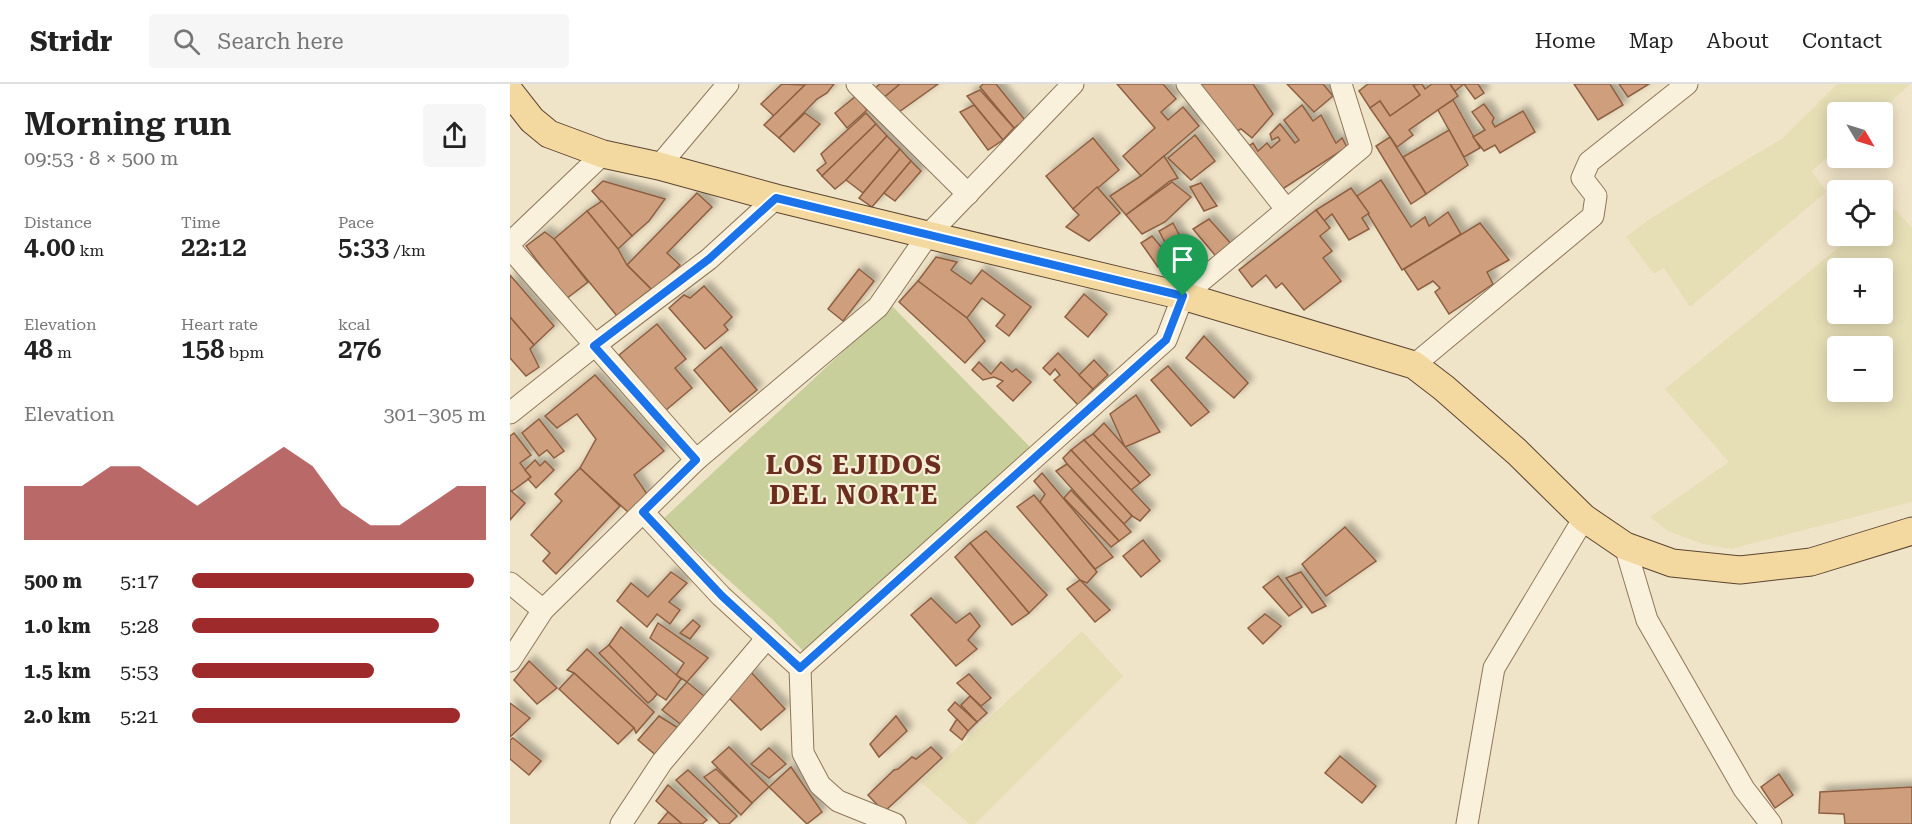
<!DOCTYPE html>
<meta charset="utf-8">
<style>
:root{--surface:#fff;--page:#f6f6f6;--text:#222;--muted:#767676;--line:#e0e0e0;--accent:#9e2a2b}
body{margin:0;font-family:"Roboto Serif",serif;background:var(--page);color:var(--text);height:100vh;display:flex;flex-direction:column;font-size:22px;white-space:nowrap}
*{box-sizing:border-box;margin:0}
p{font-size:20px;color:var(--muted)}
.icon{flex:none;width:33px;height:33px;fill:none;stroke:currentColor;stroke-width:2;stroke-linecap:round;stroke-linejoin:round}
.map{position:relative;flex:1;overflow:hidden}
.side{display:flex;flex-direction:column;background:var(--surface);width:510px}
.side>*{flex:none}
.needle{width:39px;rotate:128deg}
.fabs{position:absolute;left:1317px;top:18px;display:grid;gap:12px}
.fabs a{display:grid;place-items:center;width:66px;height:66px;border-radius:6px;background:var(--surface);box-shadow:0 3px 15px #0003;font-size:30px}
.pin{position:absolute;display:grid;place-items:center;width:51px;height:51px;color:#fff;margin:-62px -26px;border-radius:50% 50% 50% 0;rotate:-45deg;box-shadow:0 0 6px #0007}
.pin .icon{rotate:45deg}
.round{display:grid;place-items:center;flex:none;width:63px;height:63px;border-radius:6px;background:var(--page)}
.head{display:flex;align-items:center;justify-content:space-between;height:102px;padding:0 24px}
h1{font-size:33px;font-weight:600;line-height:45px}
.figures{display:grid;grid-template-columns:repeat(3,1fr);gap:9px;height:102px;padding:6px 24px}
.figures div{display:grid;align-content:center}
.figures b{font-size:26px;font-weight:600}
.figures small{font-size:16px;font-weight:400}
.figures p{font-size:16px}
.chart{height:168px;padding:12px 24px}
.chart p{display:flex;justify-content:space-between}
.chart svg{width:100%;height:108px;margin-top:6px;fill:var(--accent);opacity:.7}
ul{padding:0 24px;list-style:none;font-size:20px}
li{display:grid;grid-template-columns:96px 72px 1fr;align-items:center;height:45px}
li i{height:15px;border-radius:8px;background:var(--accent)}
header{display:flex;align-items:center;gap:36px;box-sizing:border-box;height:84px;padding:0 30px;background:var(--surface);border-bottom:2px solid var(--line)}
header strong{font-size:28px}
nav{display:flex;gap:33px;margin-inline-start:auto;font-size:21px}
.search{width:420px;height:54px;background:var(--page);display:flex;align-items:center;gap:15px;box-sizing:border-box;padding:0 21px;border-radius:6px;color:var(--muted);font-size:22px}
main{display:flex;flex:1;min-height:0}
.map>svg:first-child{display:block}
</style>
<header>
<strong>Stridr</strong>
<div class="search"><svg class="icon" aria-label="search" viewBox="0 0 24 24"><circle cx="10" cy="10" r="6"/><path d="M15 15l6 6"/></svg>Search here</div>
<nav><a>Home</a><a>Map</a><a>About</a><a>Contact</a></nav>
</header>
<main>
<section class="side">
<div class="head"><div><h1>Morning run</h1><p>09:53 · 8 × 500 m</p></div><a class="round"><svg class="icon" aria-label="share" viewBox="0 0 24 24"><path d="M12 15V3M7 8l5-5 5 5M5 13v7h14v-7"/></svg></a></div>
<div class="figures">
<div><p>Distance</p><b>4.00<small> km</small></b></div>
<div><p>Time</p><b>22:12</b></div>
<div><p>Pace</p><b>5:33<small> /km</small></b></div>
</div>
<div class="figures">
<div><p>Elevation</p><b>48<small> m</small></b></div>
<div><p>Heart rate</p><b>158<small> bpm</small></b></div>
<div><p>kcal</p><b>276</b></div>
</div>
<div class="chart"><p><span>Elevation</span>301–305 m</p>
<svg viewBox="0 0 160 44" preserveAspectRatio="none"><path d="M0 44V22L10 22L20 22L30 14L40 14L50 22L60 30L70 22L80 14L90 6L100 14L110 30L120 38L130 38L140 30L150 22L160 22V44z"/></svg>
</div>
<ul>
<li><b>500 m</b>5:17<i style="width:96%"></i></li>
<li><b>1.0 km</b>5:28<i style="width:84%"></i></li>
<li><b>1.5 km</b>5:53<i style="width:62%"></i></li>
<li><b>2.0 km</b>5:21<i style="width:91%"></i></li>
</ul>
</section>
<div class="map">
<svg width="1402" height="740" viewBox="0 0 1402 740">
<defs>
<filter id="shadow"><feDropShadow dx="5.5" dy="-5.5" stdDeviation="3" flood-color="#0004"/></filter>
</defs>
<rect width="100%" height="100%" fill="#f0e4c8"/>
<g fill="#e6deb5" fill-rule="evenodd">
<path d="M1327 0H1400L1370 28H1328L1327 65 1302 87 1316 108 1180 223 1154 184 1144 190 1116 153 1137 137 1180 110 1273 54Z"/>
<path d="M1381 121 1402 144V418L1221 465 1193 460 1158 447 1140 433 1219 378 1155 305 1343 152H1372L1373 128ZM1328 184H1372V230H1328ZM1328 262H1372V308H1328Z"/>
<path d="M572 547 613 592 465 740H459L411 698Z"/>
</g>
<path fill="#c9cf9b" d="M382 222 521 364 297 571 263 536 152 436Z"/>
<g fill="#cf9f7d" stroke="#8d5f41" stroke-width="1.5" filter="url(#shadow)">
<path d="M272 0 295 1 264 32 251 20Z"/>
<path d="M296 0H324L317 9 307 15 269 54 254 41Z"/>
<path d="M370 0H390L371 16 360 8Z"/>
<path d="M390 0H428L386 30 371 16Z"/>
<path d="M473 0H486L515 36 504 44 470 3Z"/>
<path d="M607 0H653L666 15 651 28 658 36 673 23 689 42 631 92 613 72 645 44Z"/>
<path d="M687 0H743L763 30 742 54 731 45 725 48Z"/>
<path d="M777 0H813L823 12 804 28Z"/>
<path d="M858 0H904L910 11 880 32 870 17 860 24 849 7Z"/>
<path d="M912 0 915 5 922 0H940L948 12 899 46 903 51 887 63 860 24 870 17 880 32 910 11 903 1Z"/>
<path d="M940 0H968L974 9 965 15 954 0 945 7Z"/>
<path d="M1064 0H1100L1113 21 1088 36Z"/>
<path d="M1109 0H1139L1118 13Z"/>
<path d="M470 6 504 44 493 56 457 12Z"/>
<path d="M346 12 357 26 337 44 325 29Z"/>
<path d="M943 16 970 64 954 73 928 26Z"/>
<path d="M974 20 984 34 982 38 985 43 1013 27 1025 48 990 69 985 61 974 67 963 53 975 46 962 28Z"/>
<path d="M464 21 493 56 478 66 450 28Z"/>
<path d="M792 21 803 37 811 31 826 59 832 54 837 63 771 106 736 64 743 59 748 67 757 59 761 64 770 56 768 53 762 56 760 50 770 40 785 59 789 56 774 36Z"/>
<path d="M295 29 310 40 284 68 269 54Z"/>
<path d="M356 29 366 40 312 92 307 86 316 79 311 70Z"/>
<path d="M366 40 377 52 336 96 325 105 312 92Z"/>
<path d="M939 46 958 81 916 110 893 73Z"/>
<path d="M685 51 705 77 681 96 658 74Z"/>
<path d="M377 52 390 65 353 109 336 96Z"/>
<path d="M880 53 916 110 901 120 866 62Z"/>
<path d="M583 54 609 86 563 125 536 92Z"/>
<path d="M390 65 401 77 362 123 349 114Z"/>
<path d="M654 72 668 94 660 97 616 131 600 112 631 92Z"/>
<path d="M401 77 411 87 385 117 374 109Z"/>
<path d="M871 96 901 143 915 133 919 142 938 128 951 150 892 186 847 112Z"/>
<path d="M93 97 155 115 139 137 122 152 82 107Z"/>
<path d="M662 98 681 113 655 138 632 150 616 131Z"/>
<path d="M691 99 707 122 694 127 680 103Z"/>
<path d="M587 103 610 129 579 157 556 143 569 131 563 125Z"/>
<path d="M841 104 859 129 852 134 859 145 839 156 822 130 814 137 806 126Z"/>
<path d="M187 109 202 123 157 169 170 181 145 206 141 205 117 181Z"/>
<path d="M92 117 122 152 108 165 77 127Z"/>
<path d="M806 126 820 144 810 152 822 167 813 174 831 197 794 226 772 199 766 204 756 191 742 203 729 186Z"/>
<path d="M77 127 108 165 117 181 141 205 107 232 44 155Z"/>
<path d="M699 135 724 163 709 176 683 145Z"/>
<path d="M663 139 681 173 667 181 649 147Z"/>
<path d="M970 139 999 176 977 188 983 200 939 230 925 208 930 204 923 197 908 206 894 185Z"/>
<path d="M35 148 44 155 78 198 56 215 16 162Z"/>
<path d="M642 152 662 176 648 183 631 159Z"/>
<path d="M426 173 447 178 441 186 461 200 472 186 521 223 499 252 486 242 495 231 472 214 457 234 408 197Z"/>
<path d="M349 185 364 197 333 237 318 225Z"/>
<path d="M0 191 44 242 24 261 0 233Z"/>
<path d="M408 197 457 234 475 257 455 279 389 218Z"/>
<path d="M194 202 222 233 214 241 218 246 195 265 159 224 174 211 180 214Z"/>
<path d="M574 210 597 230 578 253 555 233Z"/>
<path d="M0 233 24 261 20 265 29 283 16 292 0 274Z"/>
<path d="M147 240 176 275 165 284 182 304 155 327 109 271Z"/>
<path d="M694 252 738 299 724 314 676 274Z"/>
<path d="M211 263 247 306 220 328 184 286Z"/>
<path d="M548 269 583 305 568 321 544 296 550 291 545 285 540 291 533 284Z"/>
<path d="M584 276 598 291 583 305 569 291Z"/>
<path d="M469 278 481 290 491 278 502 288 506 285 521 298 503 317 487 302 493 297 484 293 473 296 462 286Z"/>
<path d="M658 282 699 328 681 342 641 296Z"/>
<path d="M85 291 154 367 124 391 137 410 119 429 70 384 86 355 67 330 47 344 35 332Z"/>
<path d="M626 311 650 348 615 363 600 330Z"/>
<path d="M29 335 54 367 44 374 37 366 29 372 12 349Z"/>
<path d="M594 339 640 391 630 399 583 350Z"/>
<path d="M4 349 21 371 10 379 21 393 2 407 0 406V352Z"/>
<path d="M583 350 630 399 621 406 574 356Z"/>
<path d="M574 356 640 426 630 437 622 432 561 366Z"/>
<path d="M561 366 622 432 614 440 557 380 553 374Z"/>
<path d="M25 376 30 382 35 377 44 386 26 404 18 395 21 393 15 386Z"/>
<path d="M557 380 614 440 621 448 609 457 546 387Z"/>
<path d="M70 384 110 422 46 490 33 477 40 469 21 451 52 417 45 410Z"/>
<path d="M532 389 603 473 585 485 530 418 535 410 524 397Z"/>
<path d="M0 406 15 419 0 436Z"/>
<path d="M561 406 609 457 601 463 554 414Z"/>
<path d="M524 411 587 488 577 499 570 496 507 423Z"/>
<path d="M835 443 866 477 816 512 792 480Z"/>
<path d="M476 447 537 511 519 529 460 459Z"/>
<path d="M633 456 650 477 631 493 613 472Z"/>
<path d="M460 459 519 529 502 541 445 473Z"/>
<path d="M161 488 177 499 159 518 170 526 160 540 147 530 137 543 107 517 121 499 138 513Z"/>
<path d="M791 488 816 522 802 529 776 494Z"/>
<path d="M768 492 792 523 779 532 753 503Z"/>
<path d="M570 496 600 526 585 538 557 505Z"/>
<path d="M421 514 446 539 460 529 470 542 458 556 467 565 446 582 401 531Z"/>
<path d="M755 530 771 542 753 560 738 544Z"/>
<path d="M183 536 190 542 180 555 170 549Z"/>
<path d="M148 539 198 574 177 598 166 591 174 579 140 554Z"/>
<path d="M111 543 171 595 156 616 147 610 99 561Z"/>
<path d="M99 561 147 610 143 615 138 619 89 569Z"/>
<path d="M77 565 144 628 126 649 124 644 64 589 57 586Z"/>
<path d="M19 577 47 604 27 620 4 596Z"/>
<path d="M240 587 275 625 251 646 216 611Z"/>
<path d="M64 589 124 644 108 660 49 605Z"/>
<path d="M459 590 481 614 471 622 447 599Z"/>
<path d="M177 598 199 616 173 642 152 626Z"/>
<path d="M460 612 477 629 467 638 451 621Z"/>
<path d="M445 618 467 638 458 647 438 626Z"/>
<path d="M0 619 20 634 0 653Z"/>
<path d="M149 632 173 647 148 673 128 656Z"/>
<path d="M386 632 397 647 369 673 360 660Z"/>
<path d="M447 635 458 647 452 656 440 646Z"/>
<path d="M3 654 31 677 19 691 0 675V656Z"/>
<path d="M219 663 259 703 242 719 202 678Z"/>
<path d="M421 663 432 674 374 728 358 711 384 686 388 685 402 673 406 675Z"/>
<path d="M259 664 276 680 259 694 241 680Z"/>
<path d="M830 672 866 702 852 719 815 689Z"/>
<path d="M281 683 312 728 297 740 259 703Z"/>
<path d="M206 685 242 719 231 731 194 693Z"/>
<path d="M178 686 227 732 219 740H210L166 696Z"/>
<path d="M1269 690 1283 711 1265 724 1251 703Z"/>
<path d="M158 701 197 736 192 740H172L146 717Z"/>
<path d="M1402 703V740H1335L1334 730 1309 729 1310 708Z"/>
<path d="M158 728 172 740H148Z"/>
</g>
<g fill="none" stroke-linecap="round" stroke-linejoin="round">
<g stroke="#8d765c" stroke-width="23">
<g id="minor">
<path d="M347 0 458 110"/>
<path d="M677 0 776 125"/>
<path d="M149 82 218 0"/>
<path d="M0 159 93 70"/>
<path d="M0 164 186 376"/>
<path d="M904 281 1083 132 1086 112 1072 94 1079 78 1177 0"/>
<path d="M0 329 84 262 199 175 266 114"/>
<path d="M133 428 211 512 290 584 293 669 310 701 328 717 385 740"/>
<path d="M1115 462 1137 536 1234 705 1261 740"/>
<path d="M0 499 33 526"/>
<path d="M0 577 33 526 186 376 368 223 418 151 563 0"/>
<path d="M290 584 656 256 673 212 851 64 831 0"/>
<path d="M111 740 152 678 257 554"/>
<path d="M957 740 984 584 1074 434"/>
</g>
</g>
<g stroke="#5b4430" stroke-width="29">
<path id="major" d="M0 8 22 36 39 50 93 70 149 82 266 114 418 151 673 212 904 281 934 304 1007 368 1074 434 1115 462 1162 479 1230 486 1301 478 1402 447"/>
</g>
<use href="#minor" stroke="#faf1dc" stroke-width="21"/>
<use href="#major" stroke="#f3d9a0" stroke-width="27"/>
</g>
<g fill="none" stroke-linecap="round" stroke-linejoin="round">
<g stroke="#fff" stroke-width="12">
<path id="route" d="M266 114 673 212 656 256 290 584 212 512 133 428 186 376 84 262 199 175Z"/>
</g>
<use href="#route" stroke="#1a73e8" stroke-width="8"/>
</g>
<g text-anchor="middle" stroke-width="4.5" stroke-linejoin="round" paint-order="stroke">
<g font-size="26" font-weight="bold" letter-spacing="1.5" fill="#6b2e1e" stroke="#f7eed8">
<text x="344" y="390">LOS EJIDOS<tspan x="344" dy="30">DEL NORTE</tspan></text>
</g>
</g>
</svg>
<div class="fabs">
<a><svg class="needle" viewBox="-14 -14 28 28"><path d="M0-13l5 13h-10z" fill="#e53935"/><path d="M0 13l5-13h-10z" fill="#767676"/></svg></a>
<a><svg class="icon" aria-label="locate" viewBox="0 0 24 24"><circle cx="12" cy="12" r="6"/><path d="M12 2v4M12 18v4M2 12h4M18 12h4"/></svg></a>
<a>+</a>
<a>−</a>
</div>
<div class="pin" style="left:673px;top:212px;background:#1e9e55"><svg class="icon" aria-label="arrive" viewBox="0 0 24 24"><path d="M6 21V4h12l-3 4 3 4H6"/></svg></div>
</div>
</main>
